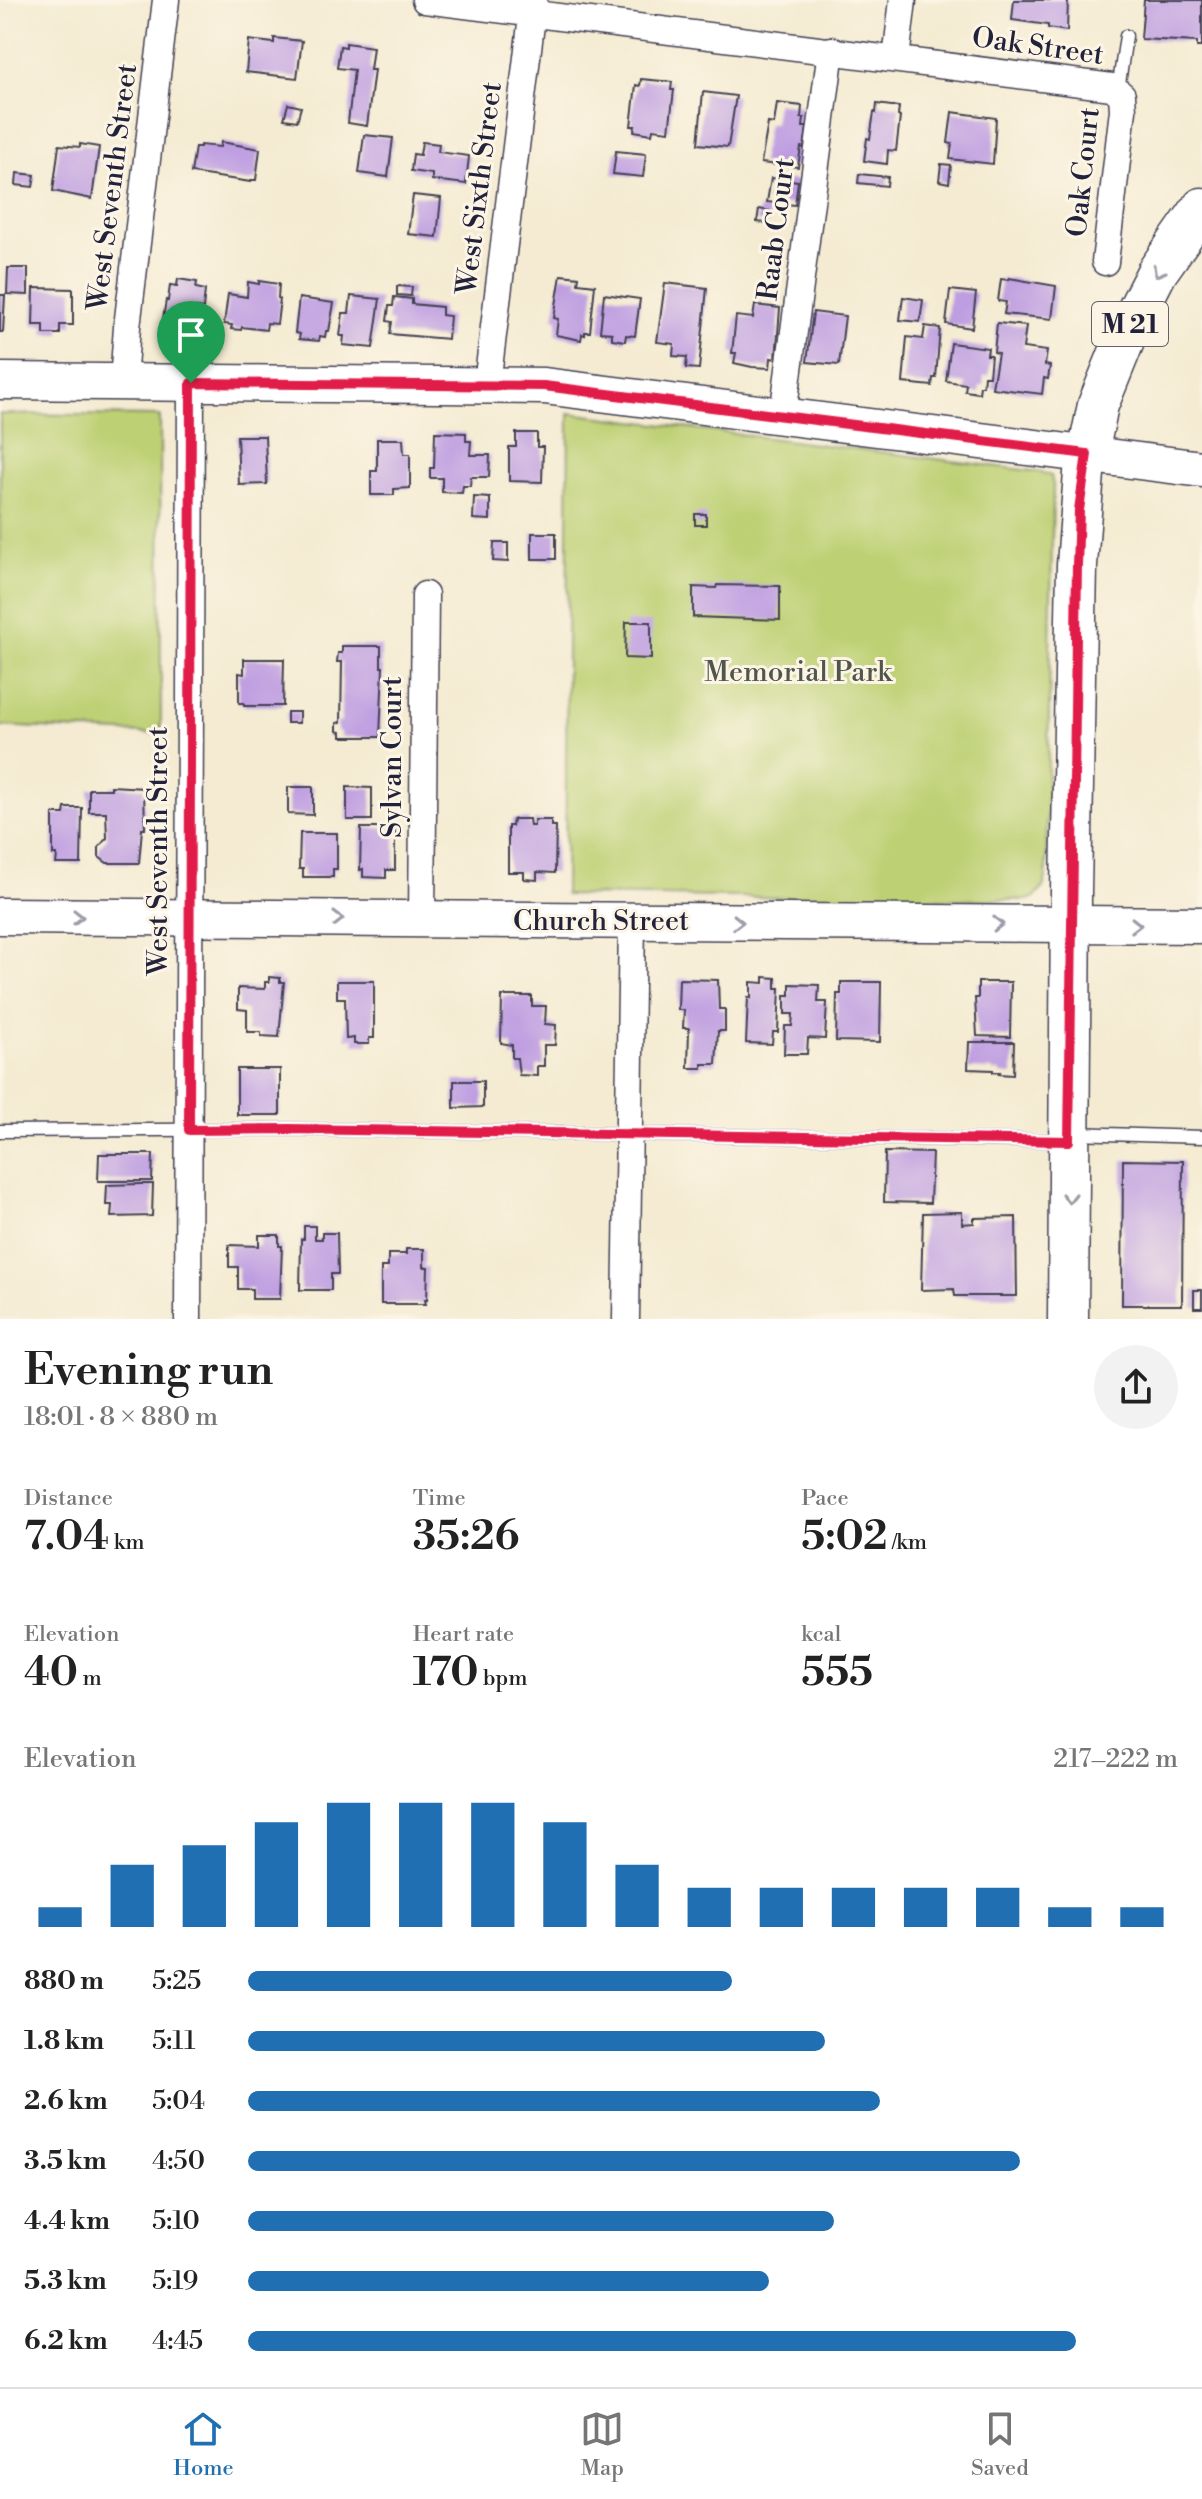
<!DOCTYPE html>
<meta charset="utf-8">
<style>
:root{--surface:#fff;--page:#f2f2f2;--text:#222;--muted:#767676;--line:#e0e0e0;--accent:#1f6fb2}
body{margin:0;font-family:"Libre Bodoni",serif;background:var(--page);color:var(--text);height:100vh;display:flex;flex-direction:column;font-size:30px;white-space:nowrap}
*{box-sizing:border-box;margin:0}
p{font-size:26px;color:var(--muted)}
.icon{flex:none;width:44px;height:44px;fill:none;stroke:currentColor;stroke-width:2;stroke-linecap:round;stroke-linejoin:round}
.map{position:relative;height:1319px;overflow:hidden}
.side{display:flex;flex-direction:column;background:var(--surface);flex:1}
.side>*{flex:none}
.pin{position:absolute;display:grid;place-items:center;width:68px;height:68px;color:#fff;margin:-82px -34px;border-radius:50% 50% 50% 0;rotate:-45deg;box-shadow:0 0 8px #0007}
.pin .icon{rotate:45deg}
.round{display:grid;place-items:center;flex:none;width:84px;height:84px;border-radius:42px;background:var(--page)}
.head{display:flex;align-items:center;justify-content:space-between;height:136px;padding:0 24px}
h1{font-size:44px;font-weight:600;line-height:60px}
.stats{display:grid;grid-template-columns:repeat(3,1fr);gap:12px;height:136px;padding:8px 24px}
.stats div{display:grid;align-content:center}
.stats b{font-size:40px;font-weight:600}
.stats small{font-size:22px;font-weight:400}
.stats p{font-size:22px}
.chart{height:224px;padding:16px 24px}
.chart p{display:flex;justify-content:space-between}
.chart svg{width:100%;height:144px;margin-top:8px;stroke:var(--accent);stroke-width:6}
ul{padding:0 24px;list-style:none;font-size:26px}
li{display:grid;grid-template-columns:128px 96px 1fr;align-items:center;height:60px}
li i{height:20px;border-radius:10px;background:var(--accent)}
.tabs{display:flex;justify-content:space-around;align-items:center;height:112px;border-top:2px solid var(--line);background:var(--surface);font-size:22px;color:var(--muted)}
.tabs a{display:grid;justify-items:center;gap:4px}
.tabs .on{color:var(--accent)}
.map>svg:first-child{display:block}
</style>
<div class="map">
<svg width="1202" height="1319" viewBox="0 0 1202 1319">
<rect width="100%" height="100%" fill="#fcf5e5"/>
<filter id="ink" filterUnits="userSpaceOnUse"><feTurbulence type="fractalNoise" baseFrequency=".0125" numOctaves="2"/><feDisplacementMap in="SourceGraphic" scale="16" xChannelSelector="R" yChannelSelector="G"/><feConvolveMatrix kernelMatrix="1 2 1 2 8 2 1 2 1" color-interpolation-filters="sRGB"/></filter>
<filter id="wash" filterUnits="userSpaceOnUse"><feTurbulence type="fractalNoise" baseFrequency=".006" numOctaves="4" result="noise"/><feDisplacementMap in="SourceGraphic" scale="32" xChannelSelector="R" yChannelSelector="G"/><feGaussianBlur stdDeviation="1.8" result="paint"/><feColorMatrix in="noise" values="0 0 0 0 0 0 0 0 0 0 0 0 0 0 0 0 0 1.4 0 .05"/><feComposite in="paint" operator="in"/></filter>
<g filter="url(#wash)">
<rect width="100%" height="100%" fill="#f4ebd2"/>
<g fill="#bdd073" stroke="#707957" stroke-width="2">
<path d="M569 413 1040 472 1051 476 1053 485 1046 877C1044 889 1039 897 1027 900L565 895Z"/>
<path d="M0 414 160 416 161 734 0 726Z"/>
</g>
<g id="blocks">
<g fill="#be9de1">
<path d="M1014 0H1068L1067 31 1048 28V25L1012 20Z"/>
<path d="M1144 0H1202V47H1197V42L1141 39Z"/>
<path d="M274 38 302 41 297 78 246 72 249 40 274 43Z"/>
<path d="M346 43 373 47 370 70H374L367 126 348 123 354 70 337 68 340 46 346 47Z"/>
<path d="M641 79 672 82 671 90H674L669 131 653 129 652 134 634 131 635 126H631L636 85 640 86Z"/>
<path d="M703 92 736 96 728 147 698 144Z"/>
<path d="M777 103 802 106 801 118H804L803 127H807L804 148 801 147 798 167 761 163 768 123 774 124Z"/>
<path d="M288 104 301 107 297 121 284 119Z"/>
<path d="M877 104 899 107 898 116 900 117 896 151 888 150 887 164 864 161 867 138 870 139 874 112 876 113Z"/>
<path d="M952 112 996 118 993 164 950 159 952 144 948 143Z"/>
<path d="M364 135 393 138 388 177 359 173Z"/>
<path d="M221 142 260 149 256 180H251V182L191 173 195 147H200V145L220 147Z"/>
<path d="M422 142 439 144 438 152 469 156 466 184 432 180V174L411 171 413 154 420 155Z"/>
<path d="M80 144 99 147 92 199 53 191 59 145 80 147Z"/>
<path d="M616 151 646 154 643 177 613 174Z"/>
<path d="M941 164 951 165 949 183 939 181Z"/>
<path d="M17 173 35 175 33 187 16 185Z"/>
<path d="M859 174 888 177 887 186 858 183Z"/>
<path d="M771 178 798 181 795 205 767 202Z"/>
<path d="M413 195 441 198 437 237 408 234Z"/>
<path d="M759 209 769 211 768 223 757 222Z"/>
<path d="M8 268H28V295L7 294Z"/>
<path d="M561 275 579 277 578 283 595 285 590 332H585V335L582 334 581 340 556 335 558 319 554 318Z"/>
<path d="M1009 278 1056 286 1052 319 1004 314 1006 302 998 301 1001 279 1009 280Z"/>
<path d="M178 279 197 282 196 288 205 290 203 309 197 308 193 342 163 338 164 333 161 332 166 300 168 301 170 285 177 286Z"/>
<path d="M259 281 279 284 278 298 280 299 277 324 267 323 266 330 242 327 241 330 231 329 232 325 224 324 228 294 247 297 248 282 259 284Z"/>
<path d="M665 283 707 288 699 369 686 368 687 357 673 356 674 344 657 342Z"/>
<path d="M397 286 412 287 411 296 397 295Z"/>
<path d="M34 288 73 289V325H60V334H44V325H33Z"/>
<path d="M950 290 976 293 972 328 946 324Z"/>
<path d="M604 294 640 299 635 336 626 335 625 341 612 339V333L600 332Z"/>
<path d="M0 295H5L3 332H0Z"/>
<path d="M351 296 380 299 373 348 343 345 344 336H340L343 313H349Z"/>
<path d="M394 297 412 299V304L442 307V315L450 316 448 339 390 334 392 322 387 321 389 306H393Z"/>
<path d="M903 297 923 300 920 322 900 320Z"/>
<path d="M299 298 334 303 329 331H326L325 337 320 336 319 341 299 339 300 334 295 333Z"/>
<path d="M755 305 780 308 776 359 771 358 770 368 752 367 734 363 736 353H732L736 316 753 318Z"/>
<path d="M813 312 845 316 839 365 807 362Z"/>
<path d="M997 323 1026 326 1023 348 1047 351 1045 365 1050 366 1048 379 1044 378 1042 394 992 388 998 353 994 352Z"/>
<path d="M925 326 940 328 936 378H933L932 386 903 383 907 337 923 339Z"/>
<path d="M951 343 988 348 987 355H991L989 376H984L983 386H980L979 393 965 391 966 384 946 381Z"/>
<path d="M435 432 466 433V441H471L470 455H490L489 477H471L470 486H463L462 493 442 492V478H430V468H434Z"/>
<path d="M516 433H537V447H543L542 482 509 481V447H516Z"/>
<path d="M237 436H265L267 484 239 485Z"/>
<path d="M377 439H403L404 454H410V488L394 489V495H371V471H377Z"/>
<path d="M474 497 490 498V520L473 519Z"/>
<rect x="695" y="514" width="11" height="11"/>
<rect x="532" y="533" width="24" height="26"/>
<path d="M494 543H508V562L493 561Z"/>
<path d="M717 585 780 586V620L693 617V587L716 588Z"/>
<path d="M626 622H651V659L625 658Z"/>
<path d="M342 646H381V667H383L380 737H341V732L337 731V723L341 722 342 662H337L338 653H342Z"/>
<path d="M244 659H284L283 706H244V703H239V673L244 674Z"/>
<rect x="287" y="712" width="12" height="11"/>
<path d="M111 786 144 788 145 829H142L139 863H107L99 857V847L107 838 106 812H89V789H111Z"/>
<path d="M288 787H313V815L288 814Z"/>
<path d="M347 787 372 788V820H347Z"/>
<path d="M65 808H82L81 864H56L57 855H53V814H64Z"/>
<path d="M513 819H529L530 826H534V820H551V826H556L555 873 537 872V880L524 879V872H508V826H512Z"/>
<path d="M361 828H393L395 831V870H386V878L363 877V869L360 870Z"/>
<path d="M300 833H337V869H333V877H303V869H299Z"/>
<path d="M269 977 280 978V982H284L279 1037 261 1036V1032H247V1010L238 1009V988L265 989V982H269Z"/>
<path d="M764 977 776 978V988H780L778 1032H773L772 1044 746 1043 748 997 751 998V982L764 983Z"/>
<path d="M679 979 718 980 719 1009H725V1031H718L716 1064H702V1068H688L689 1028H683L684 1010H678Z"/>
<path d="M337 981H374V1038H369V1044H354V1038L346 1039 345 998H337Z"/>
<path d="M841 982H881L880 1042 836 1041 837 994H841Z"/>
<path d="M978 982H1011L1010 1037 977 1036 975 998H978Z"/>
<path d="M790 984 819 985 818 1002H827L825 1039 808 1038 807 1054H784L785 1026H792L793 1014H785V995H790Z"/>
<path d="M502 996H532V1006H546L545 1024 556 1025 555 1045H544V1066H537V1076L519 1075 517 1058H512V1045L501 1043Z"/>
<path d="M969 1042H1014L1013 1075 999 1074 1000 1072H993V1070L968 1069Z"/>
<rect x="237" y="1069" width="43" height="46"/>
<path d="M454 1081H483V1107L454 1108Z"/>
<path d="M885 1152 932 1153 930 1203 884 1202Z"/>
<path d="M99 1154H153L152 1181H98Z"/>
<path d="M1123 1160 1183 1161 1182 1305H1122Z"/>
<path d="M140 1184H153L152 1216 111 1217 112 1205H106L107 1185Z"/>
<path d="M962 1212V1224L974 1223V1218L1016 1217 1017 1296H955L954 1289 921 1290 923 1213Z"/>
<path d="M304 1226H315V1239H322V1233H337L338 1274H331V1290H300L301 1239H304Z"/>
<path d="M259 1235H279V1246H282L280 1299H252V1289H238V1267H229V1245L259 1246Z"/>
<path d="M406 1249H424V1267H428L427 1300H425L426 1304H381V1267H388V1254H406Z"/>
<rect x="1194" y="1290" width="8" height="18"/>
</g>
</g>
</g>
<g filter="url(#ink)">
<use href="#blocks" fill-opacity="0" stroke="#424052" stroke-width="2"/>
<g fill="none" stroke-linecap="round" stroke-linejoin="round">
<g stroke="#424052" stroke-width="15">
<g id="lane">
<path d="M1118 90 1126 36"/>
<path d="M0 1131 289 1129 1065 1141"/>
<path d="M1073 1133 1202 1137"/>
</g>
</g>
<g stroke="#424052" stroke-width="29">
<g id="street">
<path d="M425 0 1112 87 1122 95 1123 110 1105 262"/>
<path d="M896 59 903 0"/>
<path d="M123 382 127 327 166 0"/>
<path d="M487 384 534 0"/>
<path d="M783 415 831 50"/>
<path d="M422 919 425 595"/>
<path d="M188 1319 191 383"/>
<path d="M626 1319 632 920"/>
</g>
</g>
<g stroke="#424052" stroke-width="39">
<g id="secondary">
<path d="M0 381 544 386 1202 469"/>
<path d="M0 916 1202 925"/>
</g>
</g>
<g stroke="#424052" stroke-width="43">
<path id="primary" d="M1068 1319 1071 892 1077 565 1084 473 1098 405 1132 321 1157 272 1202 208"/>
</g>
<use href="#lane" stroke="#fff" stroke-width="12"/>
<use href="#street" stroke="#fff" stroke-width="26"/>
<use href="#secondary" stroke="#fff" stroke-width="36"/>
<use href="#primary" stroke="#fff" stroke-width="40"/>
</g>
<defs><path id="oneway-chevron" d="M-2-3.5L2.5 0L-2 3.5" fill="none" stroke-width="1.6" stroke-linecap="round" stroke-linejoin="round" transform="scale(2)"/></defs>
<g stroke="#9c9ca7">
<use href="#oneway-chevron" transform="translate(1158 272) rotate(120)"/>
<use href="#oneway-chevron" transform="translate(78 917)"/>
<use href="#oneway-chevron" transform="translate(338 919)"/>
<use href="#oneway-chevron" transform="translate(738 922) rotate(1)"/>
<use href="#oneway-chevron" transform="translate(998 924) rotate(-1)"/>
<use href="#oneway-chevron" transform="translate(1136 925) rotate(1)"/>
<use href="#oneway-chevron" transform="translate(1069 1198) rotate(90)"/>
</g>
</g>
<g fill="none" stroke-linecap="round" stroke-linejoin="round" filter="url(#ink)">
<g stroke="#fff" stroke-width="16">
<path id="route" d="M191 383 544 386 1087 454 1079 510 1077 565 1069 1141 289 1129 189 1130Z"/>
</g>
<use href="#route" stroke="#e11d48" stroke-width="10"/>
</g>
<g text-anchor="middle" stroke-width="6" stroke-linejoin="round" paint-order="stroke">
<rect fill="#fcf5e5" stroke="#63616e" stroke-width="2" x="1092" y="302" width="76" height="44" rx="6"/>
<g font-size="26" font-weight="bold" fill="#22223b">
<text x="1130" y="333">M 21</text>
</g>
<g font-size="28" fill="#22223b" stroke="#fcf5e5">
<text transform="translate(1038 45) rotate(8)" y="10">Oak Street</text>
<text transform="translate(1082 172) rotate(-84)" y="10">Oak Court</text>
<text transform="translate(111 187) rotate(-83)" y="10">West Seventh Street</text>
<text transform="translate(478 188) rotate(-83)" y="10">West Sixth Street</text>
<text transform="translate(775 229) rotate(-83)" y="10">Raab Court</text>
<text transform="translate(391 757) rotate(-90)" y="10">Sylvan Court</text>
<text transform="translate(157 851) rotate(-90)" y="10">West Seventh Street</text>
<text x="601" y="930">Church Street</text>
</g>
<g font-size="28" fill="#50564c" stroke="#fcf5e5">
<text x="798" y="681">Memorial Park</text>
</g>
</g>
</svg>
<div class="pin" style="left:191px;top:383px;background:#1e9e55"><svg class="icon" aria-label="arrive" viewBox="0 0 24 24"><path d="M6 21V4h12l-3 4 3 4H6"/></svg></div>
</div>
<section class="side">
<div class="head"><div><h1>Evening run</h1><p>18:01 · 8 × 880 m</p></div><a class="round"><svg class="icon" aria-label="share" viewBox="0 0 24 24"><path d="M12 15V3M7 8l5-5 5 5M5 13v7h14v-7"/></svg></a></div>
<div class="stats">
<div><p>Distance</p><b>7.04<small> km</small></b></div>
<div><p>Time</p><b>35:26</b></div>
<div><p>Pace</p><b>5:02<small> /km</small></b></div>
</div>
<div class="stats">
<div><p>Elevation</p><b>40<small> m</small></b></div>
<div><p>Heart rate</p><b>170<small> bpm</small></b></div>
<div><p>kcal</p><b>555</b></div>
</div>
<div class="chart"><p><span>Elevation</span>217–222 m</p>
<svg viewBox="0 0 160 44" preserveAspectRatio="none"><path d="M5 44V38M15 44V25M25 44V19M35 44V12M45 44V6M55 44V6M65 44V6M75 44V12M85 44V25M95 44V32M105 44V32M115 44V32M125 44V32M135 44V32M145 44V38M155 44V38"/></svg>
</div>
<ul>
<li><b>880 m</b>5:25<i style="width:52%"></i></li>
<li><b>1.8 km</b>5:11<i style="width:62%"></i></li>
<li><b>2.6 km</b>5:04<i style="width:68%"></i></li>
<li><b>3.5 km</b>4:50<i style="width:83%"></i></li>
<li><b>4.4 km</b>5:10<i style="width:63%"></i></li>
<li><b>5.3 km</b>5:19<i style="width:56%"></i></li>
<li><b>6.2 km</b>4:45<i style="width:89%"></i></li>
</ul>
</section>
<nav class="tabs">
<a class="on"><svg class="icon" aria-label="home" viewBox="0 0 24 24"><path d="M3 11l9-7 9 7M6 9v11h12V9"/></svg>Home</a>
<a><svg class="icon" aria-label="map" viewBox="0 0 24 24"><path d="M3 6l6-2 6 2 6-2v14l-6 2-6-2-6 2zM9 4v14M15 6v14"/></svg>Map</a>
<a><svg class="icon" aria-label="saved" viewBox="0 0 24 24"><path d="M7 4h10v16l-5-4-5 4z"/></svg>Saved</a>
</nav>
